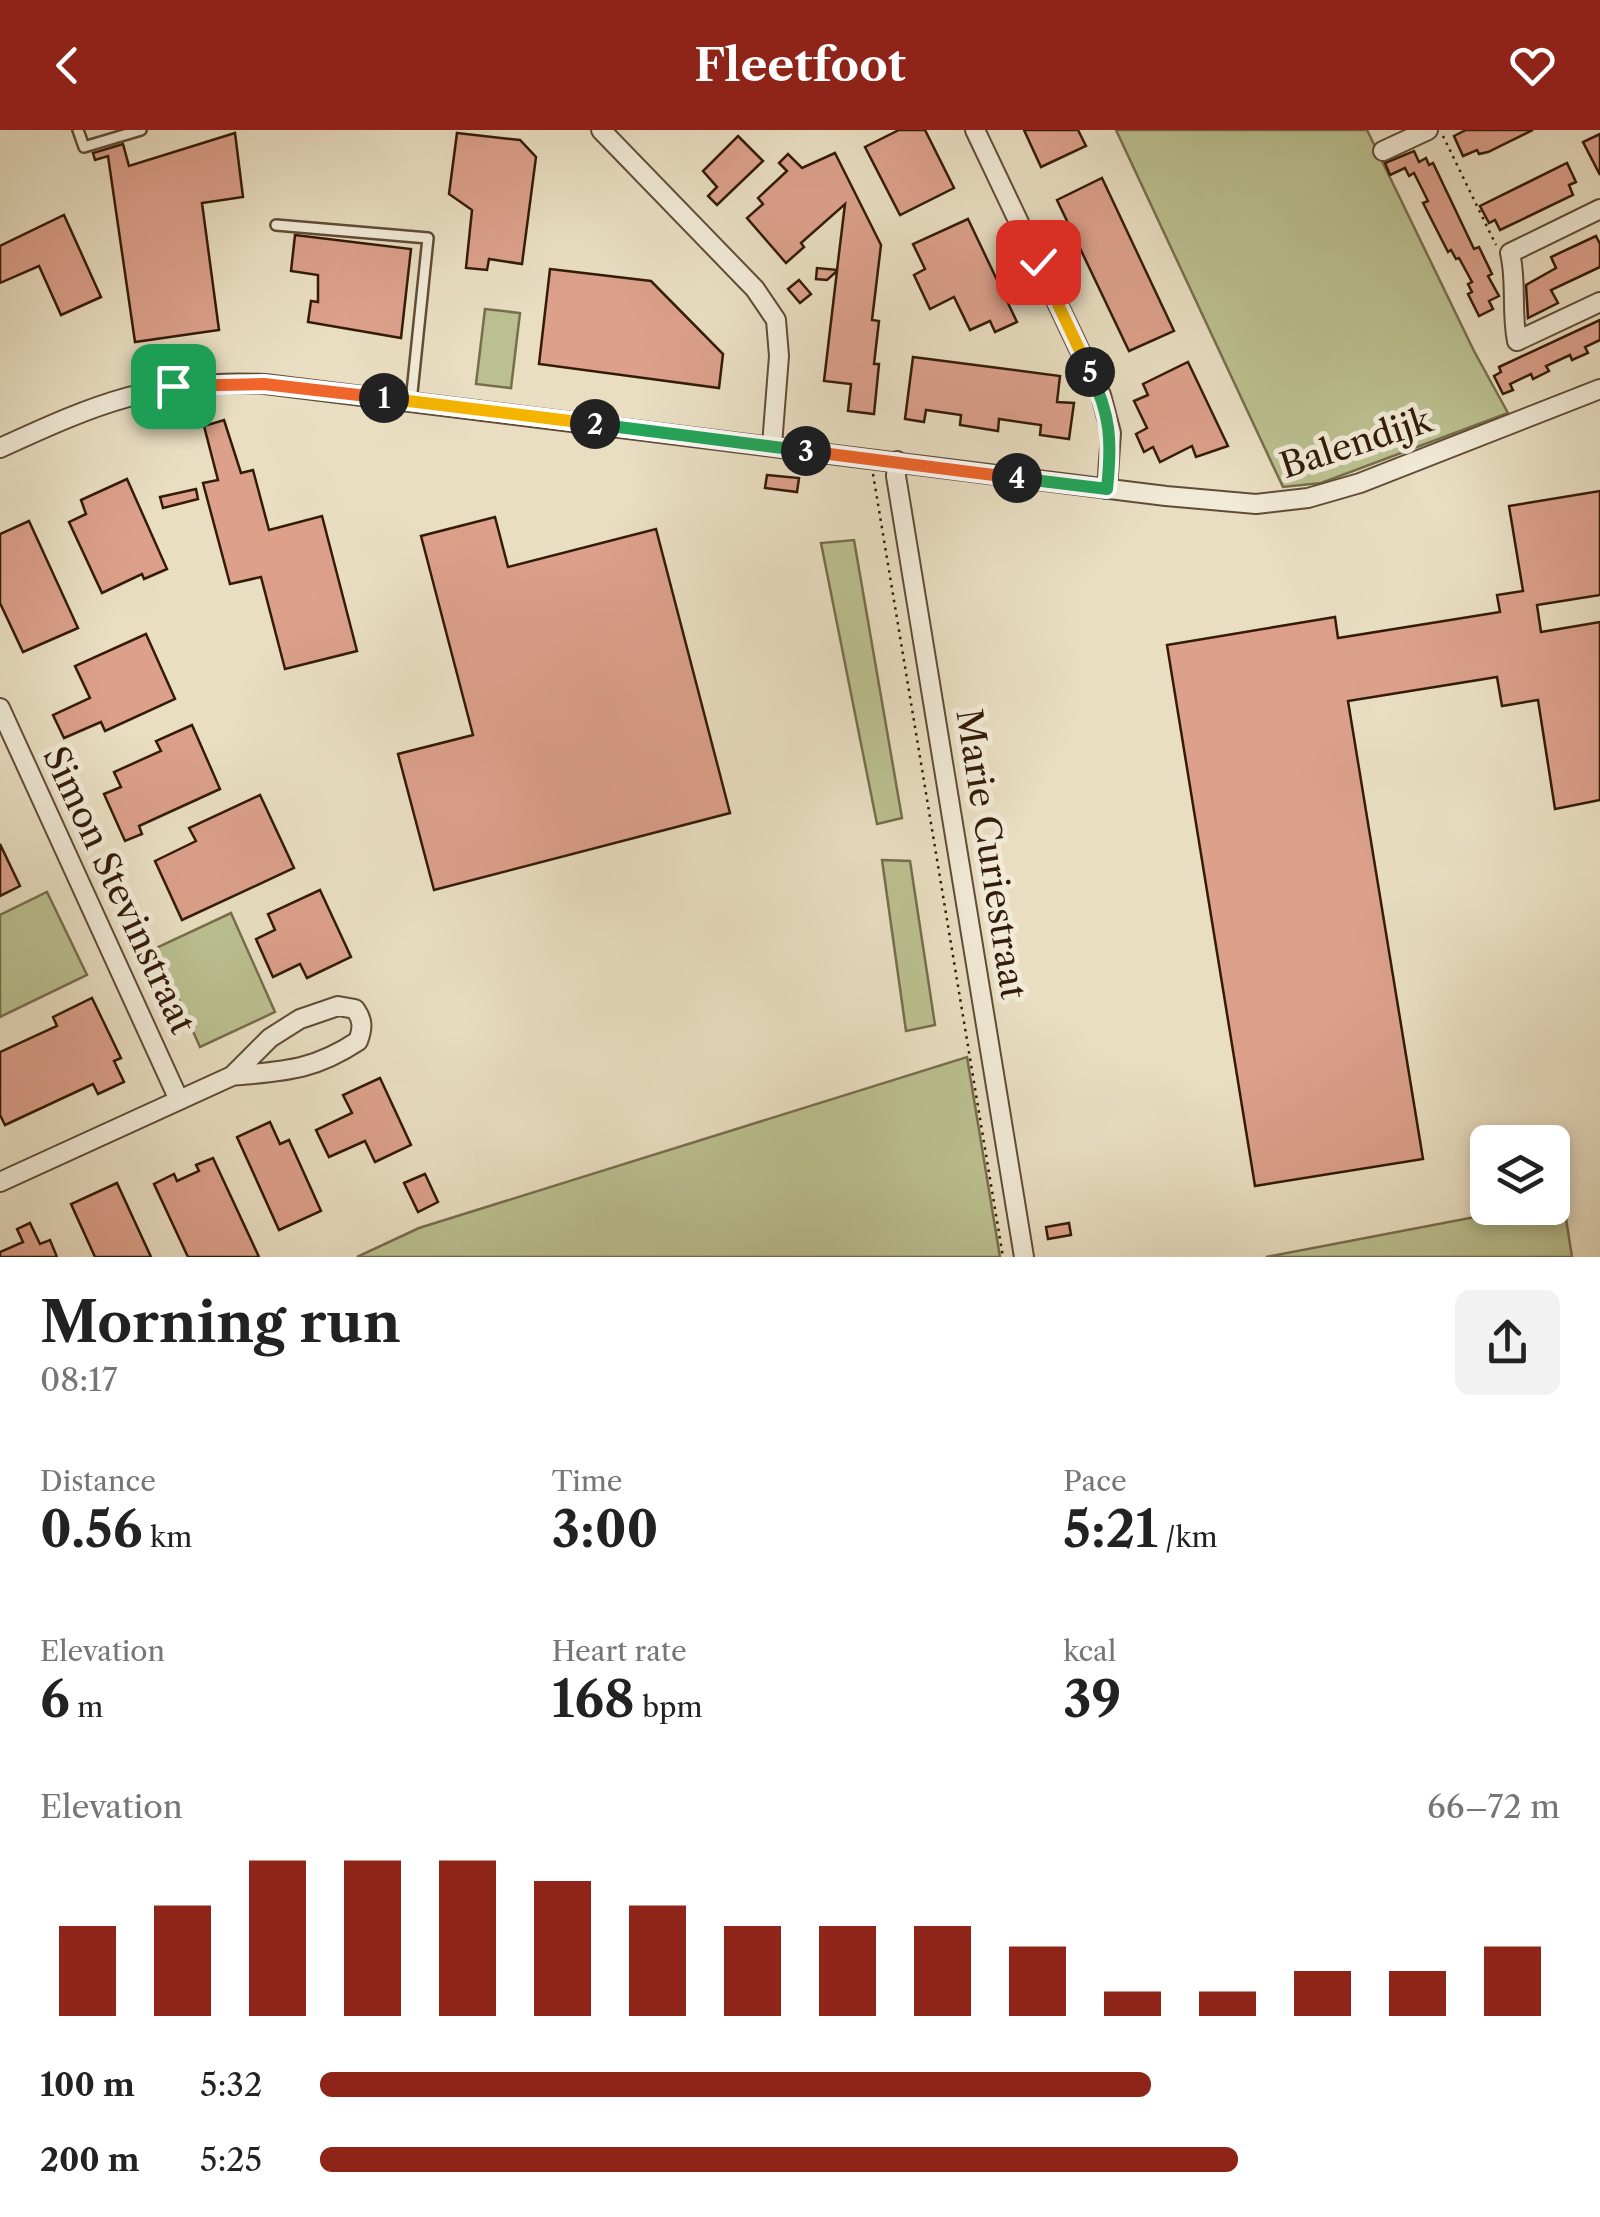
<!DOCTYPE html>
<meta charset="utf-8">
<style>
:root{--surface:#fff;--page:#f2f2f2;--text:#222;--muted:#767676;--accent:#8f2418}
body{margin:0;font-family:"Libre Caslon Text",serif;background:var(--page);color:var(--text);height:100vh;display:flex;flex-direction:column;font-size:38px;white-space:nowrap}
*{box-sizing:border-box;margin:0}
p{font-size:32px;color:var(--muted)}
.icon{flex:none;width:55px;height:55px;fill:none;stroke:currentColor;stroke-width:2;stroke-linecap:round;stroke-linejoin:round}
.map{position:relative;height:1127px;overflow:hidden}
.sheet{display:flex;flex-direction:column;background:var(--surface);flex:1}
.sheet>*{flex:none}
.controls{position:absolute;left:1470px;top:995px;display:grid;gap:20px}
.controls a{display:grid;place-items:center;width:100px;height:100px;border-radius:15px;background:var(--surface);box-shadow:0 5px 15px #0003;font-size:50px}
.pin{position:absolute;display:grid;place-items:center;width:85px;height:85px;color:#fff;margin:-42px;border-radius:20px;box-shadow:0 5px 15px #0006}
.km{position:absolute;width:50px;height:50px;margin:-25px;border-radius:50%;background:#222;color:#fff;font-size:28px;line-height:50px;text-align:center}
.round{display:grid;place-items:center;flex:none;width:105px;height:105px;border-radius:15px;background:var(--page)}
.headline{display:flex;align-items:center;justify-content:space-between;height:170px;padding:0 40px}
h1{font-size:55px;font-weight:700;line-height:75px}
.metrics{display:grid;grid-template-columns:repeat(3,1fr);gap:15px;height:170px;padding:10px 40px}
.metrics div{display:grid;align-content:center}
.metrics b{font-size:50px;font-weight:700}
.metrics small{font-size:28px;font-weight:400}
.metrics p{font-size:28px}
.chart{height:280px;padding:20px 40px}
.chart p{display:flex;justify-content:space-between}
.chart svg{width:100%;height:180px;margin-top:10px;stroke:var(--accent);stroke-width:6}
ul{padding:0 40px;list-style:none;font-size:32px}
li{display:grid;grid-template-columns:160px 120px 1fr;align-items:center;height:75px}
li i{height:25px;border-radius:12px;background:var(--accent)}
header{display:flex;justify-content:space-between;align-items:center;height:130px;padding:0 40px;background:var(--accent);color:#fff;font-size:45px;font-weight:700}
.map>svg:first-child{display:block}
</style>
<header><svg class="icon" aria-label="back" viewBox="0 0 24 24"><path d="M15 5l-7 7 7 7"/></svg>Fleetfoot<svg class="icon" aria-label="heart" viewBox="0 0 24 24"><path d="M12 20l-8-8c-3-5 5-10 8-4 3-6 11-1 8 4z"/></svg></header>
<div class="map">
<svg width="1600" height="1127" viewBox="0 0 1600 1127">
<rect width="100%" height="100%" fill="#e9dec2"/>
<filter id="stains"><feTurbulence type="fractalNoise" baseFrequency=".002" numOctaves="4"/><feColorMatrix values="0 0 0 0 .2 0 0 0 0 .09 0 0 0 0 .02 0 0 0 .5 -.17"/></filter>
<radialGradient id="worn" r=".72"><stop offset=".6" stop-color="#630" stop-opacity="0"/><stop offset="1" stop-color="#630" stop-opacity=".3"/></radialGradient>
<g fill="#bbc090" stroke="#776e4c" stroke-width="2.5">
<path d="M1116 0H1367L1474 221 1508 283 1321 353 1283 357Z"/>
<path d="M485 179 520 183 511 258 476 254Z"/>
<path d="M854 410 902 688 877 694 821 413Z"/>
<path d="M882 730 910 731 935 895 906 901Z"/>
<path d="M47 762 87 845 0 887V785Z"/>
<path d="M231 783 275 882 200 917 156 818Z"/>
<path d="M967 927 1000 1127H357L419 1098Z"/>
<path d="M1563 1069 1572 1127H1266L1522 1078H1552L1553 1071Z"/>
</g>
<g fill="#dca08b" stroke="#331b07" stroke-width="2.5">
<path d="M899 0H925L954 58 900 85 865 17Z"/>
<path d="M1024 0H1078L1086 16 1041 37Z"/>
<path d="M1466 0H1533L1488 22 1479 24 1477 20 1463 26 1454 6Z"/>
<path d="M235 3 243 67 202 73 219 200 135 212 108 26 95 30 93 23 123 14 129 36Z"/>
<path d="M457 3 520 10 536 27 522 134 489 129 487 140 466 138 472 80 449 64Z"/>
<path d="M1600 4V45L1583 12Z"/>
<path d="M738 6 763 31 717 75 708 66 717 57 703 41Z"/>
<path d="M1414 21 1419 32 1426 28 1429 35 1433 33 1474 119 1479 117 1492 144 1488 146 1499 166 1489 171 1493 179 1479 186 1468 164 1472 162 1468 154 1472 152 1459 128 1456 129 1451 120 1448 122 1423 73 1428 71 1414 43 1409 46 1405 38 1390 45 1385 33Z"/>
<path d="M835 23 881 115 872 190 879 191 874 234H879L874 284 848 281 851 254 824 251 837 141 827 150 816 149 817 138 837 140 845 74 801 113 804 117 786 133 747 88 763 74 758 68 787 41 779 33 788 24 802 38Z"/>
<path d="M1567 33 1576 52 1569 55 1573 65 1500 100 1495 90 1489 93 1480 76Z"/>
<path d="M1102 48 1174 201 1129 221 1057 70Z"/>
<path d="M64 85 101 167 61 185 39 136 0 153V116Z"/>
<path d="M968 89 1017 192 995 202 990 191 970 200 954 167 930 179 914 145 925 139 913 114Z"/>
<path d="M295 105 411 119 401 208 308 192 311 171 318 172V145L291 141Z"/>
<path d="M1596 106 1600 114V137L1551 160 1558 173 1528 188 1526 155 1556 138 1551 127Z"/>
<path d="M550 139 651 151 723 224 719 258 539 234Z"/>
<path d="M799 150 811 164 800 173 788 159Z"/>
<path d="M1600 190V210L1585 217 1588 223 1572 230 1570 225 1546 236 1549 241 1533 249 1531 244 1510 254 1513 260 1503 264 1494 246 1501 242 1499 237Z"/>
<path d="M913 227 1060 246 1057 272 1074 273 1069 309 1040 305 1041 295 999 289 998 301 960 295 961 285 926 280 924 292 905 289Z"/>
<path d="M1188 232 1228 316 1196 327 1192 316 1160 332 1153 317 1144 322 1136 304 1147 298 1134 271 1148 265 1143 254Z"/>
<path d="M224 290 241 343 253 340 269 400 322 386 357 521 285 539 261 447 230 454 203 353 218 350 204 296Z"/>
<path d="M767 345 799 348 797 362 765 358Z"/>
<path d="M127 349 167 439 144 449 142 444 102 463 69 392 86 384 81 370Z"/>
<path d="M196 359 198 369 163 378 160 367Z"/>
<path d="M1600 361V465L1537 475 1541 502 1600 492V670L1555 679 1538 570 1502 576 1497 547 1348 571 1423 1029 1255 1056 1167 515 1335 487 1338 508 1500 482 1497 465 1523 461 1509 376Z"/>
<path d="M495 387 508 437 656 399 730 683 434 760 398 624 473 605 421 406Z"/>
<path d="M29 391 78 498 23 522 0 473V404Z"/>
<path d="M146 504 175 569 105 601 101 592 64 608 53 585 90 568 75 536Z"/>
<path d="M192 595 220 659 139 696 142 704 125 711 104 664 121 657 114 642 161 621 156 611Z"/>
<path d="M260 665 294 738 182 790 155 731 196 711 189 698Z"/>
<path d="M0 714 20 756 0 766Z"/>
<path d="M320 760 351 827 307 848 300 834 273 847 256 809 275 800 268 784Z"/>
<path d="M92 868 121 928 114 931 124 952 98 964 93 954 5 995 0 985V922L57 896 53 887Z"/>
<path d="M380 948 411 1015 375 1032 365 1011 329 1027 316 1000 352 983 343 965Z"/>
<path d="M270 992 280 1014 289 1010 321 1081 279 1100 237 1007Z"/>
<path d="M213 1028 259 1127H188L154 1054 174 1044 177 1051 199 1041 196 1035Z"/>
<path d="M425 1044 438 1072 418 1082 404 1053Z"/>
<path d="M117 1053 151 1127H95L71 1074Z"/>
<path d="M30 1093 40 1114 50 1110 57 1127H0V1122L23 1112 17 1099Z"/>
<path d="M1069 1093 1071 1105 1048 1109 1046 1097Z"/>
</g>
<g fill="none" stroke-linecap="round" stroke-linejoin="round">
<g stroke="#604c36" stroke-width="14">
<g id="lane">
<path d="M78 0 84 17 141 0"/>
<path d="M276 95 428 108 411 272"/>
</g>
</g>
<g stroke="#604c36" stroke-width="22">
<g id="street">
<path d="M601 0 755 159 776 190 779 226 772 315"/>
<path d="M975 0 1101 265 1111 303 1107 359"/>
<path d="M1383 21 1428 0"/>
<path d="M1600 79 1510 123C1517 152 1511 181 1517 211L1600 172"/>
<path d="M0 318C98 273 154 249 265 254L1166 366 1256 374 1308 368 1360 353 1600 259"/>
<path d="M897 331 896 346 1024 1127"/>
<path d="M0 578 179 970"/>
<path d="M0 1052 232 946 270 908 300 889 338 876 355 879C363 890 363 898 358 911 313 941 283 941 232 946"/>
</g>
</g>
<g stroke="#331b07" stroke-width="2.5" stroke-dasharray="2.5 5" stroke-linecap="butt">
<path d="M1443 6 1496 115"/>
<path d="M873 344 1003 1127"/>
</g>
<use href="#lane" stroke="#f1ead7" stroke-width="9"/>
<use href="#street" stroke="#f1ead7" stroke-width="18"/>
</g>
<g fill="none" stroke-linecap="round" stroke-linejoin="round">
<g stroke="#fff" stroke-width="20">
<path id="split-1" d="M173 256 264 254 384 268"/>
</g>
<g stroke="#fff" stroke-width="20">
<path id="split-2" d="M384 268 595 294"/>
</g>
<g stroke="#fff" stroke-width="20">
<path id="split-3" d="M595 294 806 321"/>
</g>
<g stroke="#fff" stroke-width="20">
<path id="split-4" d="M806 321 1017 348"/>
</g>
<g stroke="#fff" stroke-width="20">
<path id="split-5" d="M1017 348 1107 359C1112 311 1111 286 1090 242"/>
</g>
<g stroke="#fff" stroke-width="20">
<path id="split-6" d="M1038 132 1090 242"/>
</g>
<use href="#split-1" stroke="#f0652b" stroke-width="12"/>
<use href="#split-2" stroke="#f5b400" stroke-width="12"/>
<use href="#split-3" stroke="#22a559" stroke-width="12"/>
<use href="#split-4" stroke="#f0652b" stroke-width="12"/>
<use href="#split-5" stroke="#22a559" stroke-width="12"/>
<use href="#split-6" stroke="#f5b400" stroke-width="12"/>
</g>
<g text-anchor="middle" stroke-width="10" stroke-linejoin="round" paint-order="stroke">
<g font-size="35" fill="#331b07" stroke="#f1ead7">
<text transform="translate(1356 313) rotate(-18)" y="12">Balendijk</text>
<text transform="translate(991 724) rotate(81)" y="12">Marie Curiestraat</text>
<text transform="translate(119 760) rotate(65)" y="12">Simon Stevinstraat</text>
</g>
</g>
<rect width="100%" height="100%" filter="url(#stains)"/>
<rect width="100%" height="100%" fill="url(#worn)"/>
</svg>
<div class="controls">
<a><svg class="icon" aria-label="layers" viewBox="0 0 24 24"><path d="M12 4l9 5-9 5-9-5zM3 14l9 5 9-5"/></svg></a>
</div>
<div class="pin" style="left:173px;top:256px;background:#1e9e55"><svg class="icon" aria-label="arrive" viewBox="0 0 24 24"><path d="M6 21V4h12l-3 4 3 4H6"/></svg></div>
<div class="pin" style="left:1038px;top:132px;background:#d93025"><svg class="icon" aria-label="check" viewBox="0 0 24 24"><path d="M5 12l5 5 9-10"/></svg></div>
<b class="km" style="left:384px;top:268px">1</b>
<b class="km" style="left:595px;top:294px">2</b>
<b class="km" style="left:806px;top:321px">3</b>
<b class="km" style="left:1017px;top:348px">4</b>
<b class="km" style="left:1090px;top:242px">5</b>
</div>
<section class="sheet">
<div class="headline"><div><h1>Morning run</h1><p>08:17</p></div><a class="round"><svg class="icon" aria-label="share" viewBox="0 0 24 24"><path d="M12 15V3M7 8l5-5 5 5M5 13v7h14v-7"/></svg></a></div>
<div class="metrics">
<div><p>Distance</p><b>0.56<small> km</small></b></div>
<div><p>Time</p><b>3:00</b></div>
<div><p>Pace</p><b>5:21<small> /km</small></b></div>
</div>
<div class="metrics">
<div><p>Elevation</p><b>6<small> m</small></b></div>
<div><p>Heart rate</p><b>168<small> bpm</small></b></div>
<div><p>kcal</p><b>39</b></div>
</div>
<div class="chart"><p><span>Elevation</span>66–72 m</p>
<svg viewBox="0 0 160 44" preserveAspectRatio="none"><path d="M5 44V22M15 44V17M25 44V6M35 44V6M45 44V6M55 44V11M65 44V17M75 44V22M85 44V22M95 44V22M105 44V27M115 44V38M125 44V38M135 44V33M145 44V33M155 44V27"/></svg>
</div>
<ul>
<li><b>100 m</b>5:32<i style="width:67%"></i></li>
<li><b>200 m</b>5:25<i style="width:74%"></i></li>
</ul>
</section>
